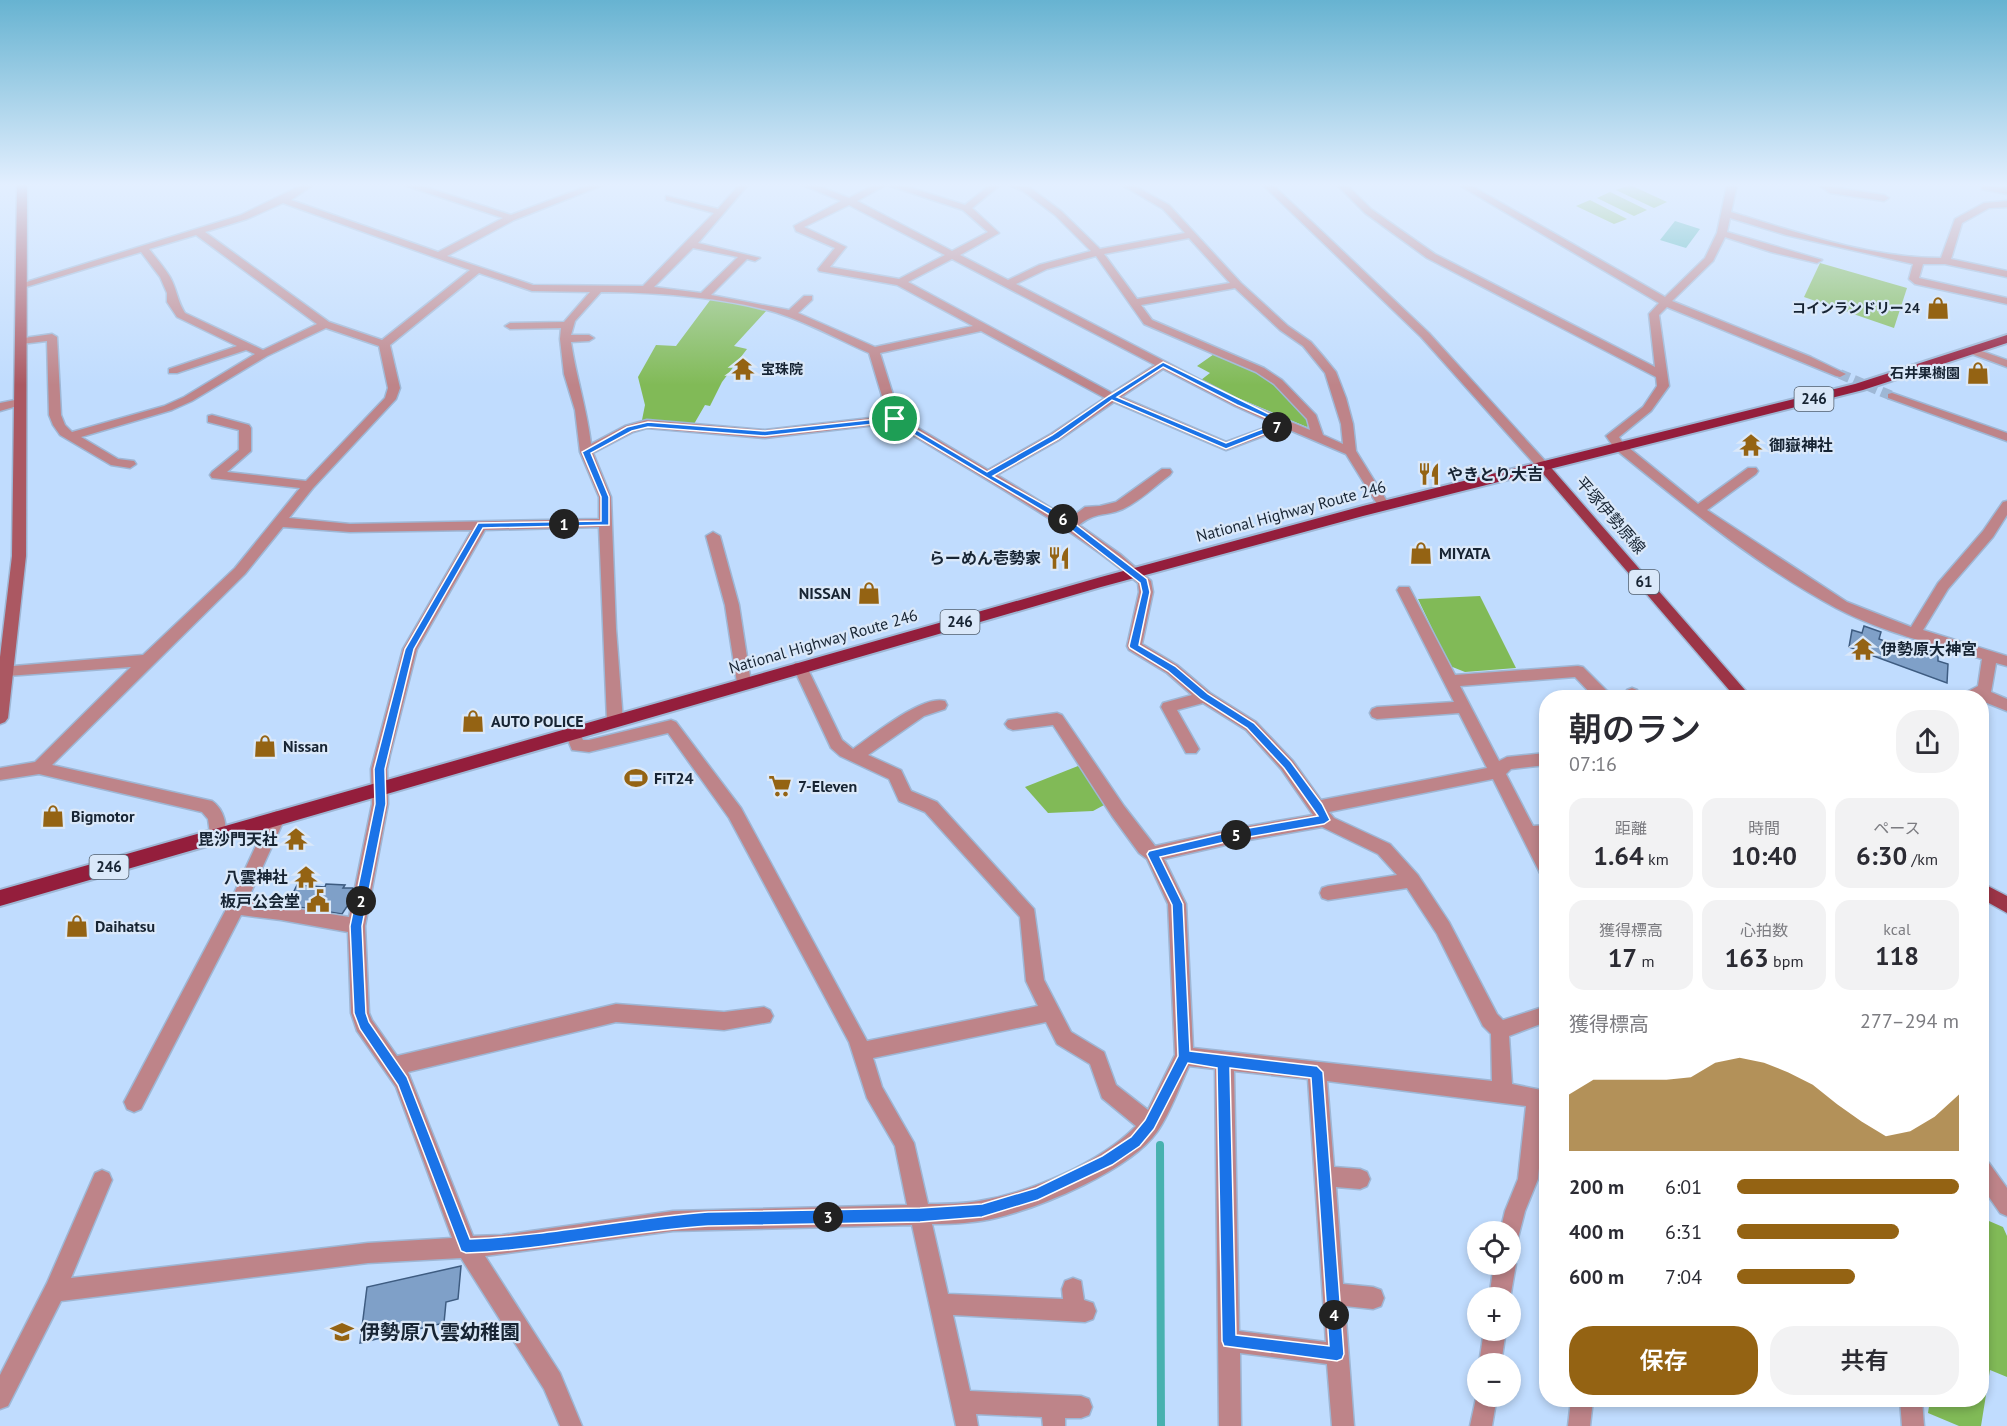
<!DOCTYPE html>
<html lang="ja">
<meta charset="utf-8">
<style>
:root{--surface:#fff;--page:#f2f2f3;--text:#2b2b33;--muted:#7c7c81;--accent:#946313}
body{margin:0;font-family:"PT Sans","Noto Sans JP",sans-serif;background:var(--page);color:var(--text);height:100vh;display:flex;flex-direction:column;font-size:22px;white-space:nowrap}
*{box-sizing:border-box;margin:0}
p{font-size:20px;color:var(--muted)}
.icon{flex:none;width:33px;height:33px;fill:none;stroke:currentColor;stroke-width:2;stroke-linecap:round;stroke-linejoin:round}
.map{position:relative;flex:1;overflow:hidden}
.side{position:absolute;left:1539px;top:690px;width:450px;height:717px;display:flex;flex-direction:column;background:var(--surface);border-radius:24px;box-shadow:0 3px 9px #0003}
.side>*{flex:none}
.fabs{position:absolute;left:1467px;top:1221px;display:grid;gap:12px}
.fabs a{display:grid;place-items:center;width:54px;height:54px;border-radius:50%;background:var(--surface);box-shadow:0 3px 9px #0003;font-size:30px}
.pin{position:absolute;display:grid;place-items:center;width:51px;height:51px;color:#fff;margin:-26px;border:3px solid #fff;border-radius:50%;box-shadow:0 2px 6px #0007}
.km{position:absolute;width:30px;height:30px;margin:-15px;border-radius:50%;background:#222;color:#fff;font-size:16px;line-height:30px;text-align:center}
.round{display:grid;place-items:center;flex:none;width:63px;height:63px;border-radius:24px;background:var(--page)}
.head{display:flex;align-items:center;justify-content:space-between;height:102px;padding:0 30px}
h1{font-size:33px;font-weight:600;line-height:45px}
.metrics{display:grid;grid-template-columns:repeat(3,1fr);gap:9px;height:102px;padding:6px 30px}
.metrics div{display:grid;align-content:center;border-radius:15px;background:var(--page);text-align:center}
.metrics b{font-size:26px;font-weight:600}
.metrics small{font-size:16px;font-weight:400}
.metrics p{font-size:16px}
.chart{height:168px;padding:12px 30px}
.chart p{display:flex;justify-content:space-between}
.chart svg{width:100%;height:108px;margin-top:6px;fill:var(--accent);opacity:.7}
.button{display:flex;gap:12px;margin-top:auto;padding:12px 30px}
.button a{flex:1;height:69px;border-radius:24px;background:var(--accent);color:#fff;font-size:24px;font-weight:600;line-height:69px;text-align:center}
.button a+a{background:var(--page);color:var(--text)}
ul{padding:0 30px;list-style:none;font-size:20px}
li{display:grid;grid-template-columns:96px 72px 1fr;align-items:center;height:45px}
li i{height:15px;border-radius:8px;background:var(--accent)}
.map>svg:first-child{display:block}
</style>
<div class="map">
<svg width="2007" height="1426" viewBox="0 0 2007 1426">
<rect width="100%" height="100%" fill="#c0dcfe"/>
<g fill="#81ba57">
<path d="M1630 185 1667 202 1654 208 1616 190Z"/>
<path d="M1610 192 1647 210 1634 216 1597 198Z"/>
<path d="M1590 200 1627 219 1614 224 1576 206Z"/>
<path d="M1820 263 1907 288 1894 328 1804 297Z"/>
<path d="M711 299 767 310 734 346 747 349 722 382 710 406 705 405 694 424 642 420 645 405 638 377 656 345 676 346Z"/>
<path d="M1217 352C1257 372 1285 387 1311 424L1307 427 1238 398 1201 380 1210 373 1197 366Z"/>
<path d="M1480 596 1516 668 1465 672 1450 666 1418 599Z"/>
<path d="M1078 766 1094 784 1106 804 1093 811 1048 813 1025 787Z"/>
<path d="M1982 1218 2003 1227 2007 1236V1377L1990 1370 1981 1426H1959L1928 1413 1930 1400H1982Z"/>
</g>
<path fill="#47b1af" d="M1675 221 1700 229 1686 248 1660 240Z"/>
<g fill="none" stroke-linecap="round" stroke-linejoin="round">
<path stroke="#47b1af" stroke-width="8" d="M1160 1145 1161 1426"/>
</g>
<g fill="#7fa0c8" stroke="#3e5c81" stroke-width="1.5">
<path d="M1864 626 1881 632 1879 639 1918 653 1919 646 1938 653V661L1948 664 1947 683 1849 647 1852 630 1862 633Z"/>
<path d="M326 884 345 885 343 888H353L350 902 342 914 287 905 297 885 325 887Z"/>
<path d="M461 1266 458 1299 446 1302 444 1323 360 1343 367 1287Z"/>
</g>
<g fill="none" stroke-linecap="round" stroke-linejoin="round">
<path stroke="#9eb7d5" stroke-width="10" stroke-dasharray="10 5" stroke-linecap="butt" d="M1840 374 1892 396"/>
<g stroke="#9eb7d5" stroke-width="3">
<g id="minor">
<path d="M302 185H313L291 200 438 252 503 218 404 185H419L511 215 590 185H603L514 220 447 256 533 285 643 286 714 213 666 200V196L718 209 739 185H748L698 243 760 258 755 261 747 259 711 295 789 310 804 296H812V300L798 313 875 347 973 326 897 285 819 271 818 269 835 248 796 231 794 226 841 201 803 185H816L849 198 874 185H886L857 201 952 251 988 232 963 210 887 185H902L965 205 990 185H1000L972 208 999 233 960 255 1008 280 1039 265 1091 251 1055 215 1023 191 1009 185 1029 187 1061 211 1100 249 1185 233 1163 209 1122 185H1133L1169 205 1241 283 1288 326 1311 342 1323 356 1336 372 1346 398 1353 424 1356 451 1390 506 1388 509H1380L1346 454 1285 428 1226 450 1114 402 1059 440 997 475 1069 519 1085 507 1100 506 1116 502 1162 469H1170L1172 472 1170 475C1155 486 1140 501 1123 509 1104 517 1097 511 1079 525L1120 554 1151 581 1153 592 1142 644 1177 665 1210 693 1256 722 1293 761 1321 800 1487 768 1459 713 1377 719 1372 717 1370 713 1372 709 1377 707 1454 702 1397 590 1399 587H1409L1455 675 1578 666 1583 667 1607 691 1615 694 1617 698H1595L1575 677 1460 686 1499 761 1507 757 1546 753V765L1511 769 1506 774 1533 826 1546 825V839H1540L1546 852V875L1540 873 1493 779 1329 812 1334 818 1390 844 1418 875 1449 922 1497 1014 1503 1020 1546 1006V1022L1509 1036 1512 1084 1546 1091 1538 1179 1525 1211 1517 1242 1510 1245V1232H1500L1505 1211 1518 1179 1526 1106 1327 1081 1334 1167 1360 1169 1367 1172 1370 1179 1367 1186 1360 1189 1336 1187 1343 1284 1373 1287 1381 1290 1384 1298 1381 1306 1373 1309 1345 1306 1354 1426H1332L1327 1364 1240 1353 1241 1426H1219L1215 1069 1189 1066C1179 1087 1171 1112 1157 1132 1130 1170 1042 1207 996 1218 975 1223 954 1224 932 1224L948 1294 1063 1299 1062 1289 1065 1281 1073 1278 1081 1281 1084 1300 1093 1303 1096 1311 1093 1319 1085 1322 953 1315 970 1391 1081 1396 1089 1399 1092 1407 1089 1415 1081 1418H1065V1426H1043L1042 1417 976 1414 978 1426H956L912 1225 673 1231 485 1256 560 1373 582 1426H560L544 1389 461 1258 368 1263 61 1301 8 1406 0 1409V1375L47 1283 95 1173 102 1170 109 1173 112 1180 71 1278 368 1243 452 1238 396 1087 357 1031 351 1013 348 932 281 920 241 915 141 1109 134 1112 127 1109 124 1102 230 902 271 813 277 811 283 813 285 818 247 901 349 917 372 804 371 769 403 649 472 530 350 532 283 527 245 574 52 765 212 801C224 809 229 827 223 841L217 843 211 841 208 819 202 812 39 774 0 780V768L35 762 131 667 7 676 2 675 0 671 2 667 143 655 235 568 300 488 212 478 210 475 212 472 239 450V430L208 422V416L212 415 249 425 251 428V451L227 472 306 481 385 398 388 388 379 346 326 328 267 356 192 401 172 410 81 437 118 459 134 461 136 464 130 468 111 465 60 435 53 425 49 415 47 341 21 344 17 343V339L52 334 57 337 61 415 65 425 72 432 164 406 184 397 255 354 246 350 177 373H169V369L237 346 177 317 167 302V293L160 277 141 252 26 287 17 285 241 215ZM283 203 470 270 382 340 329 322 205 232 247 219ZM849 205 945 255 899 279 830 267 846 247 804 227ZM196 235 317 324 263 350 185 313C177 301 177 289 170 277 164 267 156 258 149 249ZM1189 238 1230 283 1137 299 1104 254ZM693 248 738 257 701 293 654 287ZM1096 256 1144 324 1256 372 1274 384 1307 419 1310 430 1243 402 1016 284 1047 269ZM952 259 1155 365 1112 393 908 282ZM479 273 532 291 590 292 564 322 510 323 505 326 510 329 561 328 560 339 564 374 575 410 580 452 599 497V519L350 524 289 518 313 488 396 399 400 388 390 345ZM1235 288 1280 330 1303 346 1325 373 1341 424 1343 444 1323 435 1316 415 1282 380 1264 368 1152 320 1141 305ZM601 292C656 292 737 298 789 317 816 327 842 341 869 353L888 416 765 430 647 420 625 426 591 444C587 409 576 377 571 342L589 341 594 338 589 335H571L575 321ZM981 331 1105 398 1051 434 988 470 900 417 880 353ZM1163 369 1235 406 1275 424 1226 442 1121 397ZM893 423C976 475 1062 520 1138 583L1139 592 1127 646 1129 650 1167 673 1192 695 1163 703 1161 707 1186 753H1196L1199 749 1177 710 1203 703 1246 730 1281 769 1313 815 1243 827 1155 846 1124 806 1062 715 1057 713 1008 720 1005 724 1008 728 1013 730 1053 725 1112 816 1139 853 1147 859 1168 904 1175 1055 1148 1110 1116 1085 1104 1052 1071 1032 1044 980 1034 909 937 802 911 791 901 770 868 755 924 716 945 709 947 705 945 701C923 694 872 736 853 749L842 740 805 663H795L793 667 831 748 840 756 889 779 899 801 925 812 1020 917 1026 981 1038 1006 867 1041 741 808 676 722 671 720 589 740H583L578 729H568L565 733 572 750 589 752 668 733 729 818 849 1042 867 1098 895 1146 907 1205 673 1211 502 1235 473 1236 408 1072 616 1022 724 1030 770 1022 773 1016 770 1010 764 1007 724 1012 616 1004 397 1056 372 1020 369 1013 365 926 388 804 387 769 390 755 417 649 485 530 599 527 607 721 610 725H620L623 721 616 629 611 497 593 453 633 432 647 428 765 438ZM1322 827 1378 854 1397 875 1328 886 1322 888 1320 893 1322 898 1328 900 1407 888 1437 934 1483 1026 1491 1034 1492 1081 1193 1048 1186 904 1164 859 1243 841ZM1046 1022 1057 1044 1090 1064 1102 1098 1136 1126C1100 1163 1029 1193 979 1201 962 1204 945 1204 928 1204L914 1143 882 1087 873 1058ZM1234 1071 1308 1079 1326 1342 1239 1331Z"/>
<path d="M1337 185H1347L1371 209 1435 254 1655 367 1649 314 1659 303 1459 185H1470L1665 297 1705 258 1717 233 1727 185H1737L1731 212C1799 233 1870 258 1941 258L1955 219 1984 203 2007 201V207L1989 208 1962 223 1951 259 2007 271V277L1945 264H1923L1919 278 2007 298V304L1915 284 1909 279 1913 264 1786 235 1730 218 1727 232 1822 260 1817 263 1771 252 1725 237 1713 261 1672 301 1811 357 1846 374 1840 377 1836 376 1667 307 1659 315 1669 386 1651 411 1619 437 1623 443 1698 504 1748 468H1756L1758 471 1756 474 1707 510 1847 602 1911 627 1938 583 1983 531 2003 502 2007 501V515L1993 537 1948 589 1923 630 2007 656V666L1996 663 1991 692 2007 699V711L1982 701V698H1961L1963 694 1978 686 1982 659C1934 644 1881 632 1836 608 1756 565 1685 506 1615 449L1606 436 1643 407 1657 386 1656 377 1427 258 1365 213Z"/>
<path d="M1819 185 1884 195 1889 198 1884 201 1830 193Z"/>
<path d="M1982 185 2007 188V194L1982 189Z"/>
<path d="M1973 348 2007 360V367L1969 353 1967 351Z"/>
<path d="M1892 393 2007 433V441L1888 398V394Z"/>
<path d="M20 399 24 400V404L0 411V403Z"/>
<path d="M713 532 720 536 739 605 751 683 749 687H739L737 683 725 605 706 536Z"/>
<path d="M1632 688 1637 690 1640 698H1625L1627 690Z"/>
<path d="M1982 1160 1989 1163 2007 1188V1216L2000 1213 1982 1187Z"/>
<path d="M1510 1256 1516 1264 1510 1299 1489 1298 1494 1264H1510Z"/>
<path d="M1484 1330H1506L1501 1364H1479Z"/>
<path d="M1478 1389V1396H1497L1492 1426H1470Z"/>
<path d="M1571 1400H1593L1590 1426H1568Z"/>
<path d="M1900 1400H1922L1924 1426H1902Z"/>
</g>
</g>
<g stroke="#9eb7d5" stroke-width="3">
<path id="tertiary" d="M1263 185H1273L1429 333 1547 463V469H1539L1421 337Z"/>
</g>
<g stroke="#9eb7d5" stroke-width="3">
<path id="secondary" d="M17 185H27L26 556 8 718 5 722 0 724V657L12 556Z"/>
</g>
<g stroke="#9eb7d5" stroke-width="3">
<g id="primary">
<path d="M1543 462 1547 463 1752 698H1736L1539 469 1537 466Z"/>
<path d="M1982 883 2007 896V913L1982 899Z"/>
</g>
</g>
<g stroke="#9eb7d5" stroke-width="4">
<path id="trunk" d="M2007 335V343L1863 390 1363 516 1101 587 0 906V890L1101 577 1363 506 1855 384Z"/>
</g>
<use href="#minor" fill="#be8489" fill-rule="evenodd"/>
<use href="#tertiary" fill="#be8489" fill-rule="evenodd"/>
<use href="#secondary" fill="#ab5862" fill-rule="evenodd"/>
<use href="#primary" fill="#9c3547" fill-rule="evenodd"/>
<use href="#trunk" fill="#941e3c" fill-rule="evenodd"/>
</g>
<linearGradient id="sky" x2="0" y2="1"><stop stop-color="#67b3d1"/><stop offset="0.48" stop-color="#e3efff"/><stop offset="1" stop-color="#e3efff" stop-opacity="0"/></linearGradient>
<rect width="2007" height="385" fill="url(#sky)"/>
<path fill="#1a73e8" stroke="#fff" stroke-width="1.5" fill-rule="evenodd" d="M1163 362 1289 424 1226 449 1112 400 1058 439 993 476 1066 517 1147 579 1150 592 1139 645 1175 666 1208 694 1254 723 1291 762 1322 804 1330 820 1324 824 1243 838 1160 857 1183 904 1190 1051 1317 1066 1323 1072 1344 1354 1342 1359 1337 1361 1224 1346 1222 1341 1217 1068 1188 1063 1154 1129 1140 1146 1112 1165 1038 1200 982 1217 920 1222 708 1226C627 1231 547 1250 466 1253L461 1251 398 1085 360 1029 354 1013 350 926 375 804 374 769 405 649 478 523 601 521V497L582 452 627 427 648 422 765 431 895 417 987 472 1052 435 1109 396ZM1163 367 1237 405 1278 423 1226 443 1117 397ZM893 422 1060 521 1140 583 1142 592 1129 646 1130 648 1168 671 1201 699 1247 728 1284 768 1318 816 1243 829 1149 851 1147 854 1172 905 1178 1056 1145 1120 1131 1137 1102 1156 1036 1188 982 1204 920 1208 708 1212C628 1218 550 1236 470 1239L407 1077 369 1022 366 1013 362 926 386 804 385 769 414 649 483 528 609 525V497L591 453 632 431 648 427 765 436ZM1230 1068 1311 1078 1329 1346 1236 1335Z"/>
<defs>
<g id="shop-bare" transform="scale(1.8)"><path d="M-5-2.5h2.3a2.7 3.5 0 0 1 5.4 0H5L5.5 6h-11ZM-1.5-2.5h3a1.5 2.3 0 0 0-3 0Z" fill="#946313" stroke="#dae8f9" stroke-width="2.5" paint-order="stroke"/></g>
<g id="temple-bare" transform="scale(1.8)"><path d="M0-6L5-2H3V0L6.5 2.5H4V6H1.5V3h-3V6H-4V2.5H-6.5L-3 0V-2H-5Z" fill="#946313" stroke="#dae8f9" stroke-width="2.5" paint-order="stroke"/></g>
<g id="restaurant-bare" transform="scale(1.8)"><path d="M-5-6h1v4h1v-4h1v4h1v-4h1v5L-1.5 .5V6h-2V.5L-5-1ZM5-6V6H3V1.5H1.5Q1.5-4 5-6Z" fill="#946313" stroke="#dae8f9" stroke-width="2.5" paint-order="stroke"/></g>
<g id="stadium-bare" transform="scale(1.8)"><path d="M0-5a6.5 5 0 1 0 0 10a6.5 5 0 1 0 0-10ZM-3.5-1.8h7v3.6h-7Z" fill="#946313" stroke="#dae8f9" stroke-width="2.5" paint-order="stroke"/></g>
<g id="supermarket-bare" transform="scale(1.8)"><path d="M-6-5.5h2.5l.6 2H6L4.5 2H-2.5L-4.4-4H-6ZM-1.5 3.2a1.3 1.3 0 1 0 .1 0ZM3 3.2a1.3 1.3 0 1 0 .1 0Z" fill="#946313" stroke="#dae8f9" stroke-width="2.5" paint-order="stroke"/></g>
<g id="civic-bare" transform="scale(1.8)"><path d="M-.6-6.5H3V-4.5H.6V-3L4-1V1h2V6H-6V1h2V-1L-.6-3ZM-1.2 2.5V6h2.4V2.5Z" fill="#946313" stroke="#dae8f9" stroke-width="2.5" paint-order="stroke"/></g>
<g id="school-bare" transform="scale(1.8)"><path d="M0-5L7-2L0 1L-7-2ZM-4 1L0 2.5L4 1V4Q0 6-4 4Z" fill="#946313" stroke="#dae8f9" stroke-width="2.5" paint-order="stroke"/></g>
</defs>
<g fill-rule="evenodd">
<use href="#shop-bare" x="1938" y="308"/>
<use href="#temple-bare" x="743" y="369"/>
<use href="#shop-bare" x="1978" y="373"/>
<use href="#temple-bare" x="1751" y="445"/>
<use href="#restaurant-bare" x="1429" y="474"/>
<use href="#shop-bare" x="1421" y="553"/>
<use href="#restaurant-bare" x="1059" y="558"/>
<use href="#shop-bare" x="869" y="593"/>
<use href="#temple-bare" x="1863" y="649"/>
<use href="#shop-bare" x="473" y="721"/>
<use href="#shop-bare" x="265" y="746"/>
<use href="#stadium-bare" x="636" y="778"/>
<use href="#supermarket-bare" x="780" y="786"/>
<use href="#shop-bare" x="53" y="816"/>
<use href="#temple-bare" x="296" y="839"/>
<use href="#temple-bare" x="306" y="877"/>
<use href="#civic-bare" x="318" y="901"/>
<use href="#shop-bare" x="77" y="926"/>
<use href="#school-bare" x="342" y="1332"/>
</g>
<g text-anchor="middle" stroke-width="4.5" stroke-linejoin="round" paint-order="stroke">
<g font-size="14" font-weight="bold" fill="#172433" stroke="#dae8f9" text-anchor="end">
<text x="1920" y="313">コインランドリー24</text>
<text x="761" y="374" text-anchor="start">宝珠院</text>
<text x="1960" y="378">石井果樹園</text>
</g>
<g fill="#dae8f9" stroke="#525f6e" stroke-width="1.5">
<rect x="1794.5" y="387" width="39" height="24" rx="4.5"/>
<rect x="1629" y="570" width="30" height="24" rx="4.5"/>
<rect x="940.5" y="610" width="39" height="24" rx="4.5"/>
<rect x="89.5" y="855" width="39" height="24" rx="4.5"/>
</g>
<g font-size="15" font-weight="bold" fill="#172433">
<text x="1814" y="404">246</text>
<text x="1644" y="587">61</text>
<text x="960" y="627">246</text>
<text x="109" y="872">246</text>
</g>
<g font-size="16" font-weight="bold" fill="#172433" stroke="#dae8f9" text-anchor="start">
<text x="1769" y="451">御嶽神社</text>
<text x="1447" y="480">やきとり大吉</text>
<text x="1439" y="559">MIYATA</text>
<text x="1041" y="564" text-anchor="end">らーめん壱勢家</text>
<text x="851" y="599" text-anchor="end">NISSAN</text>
<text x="1881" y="655">伊勢原大神宮</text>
<text x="491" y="727">AUTO POLICE</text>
<text x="283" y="752">Nissan</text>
<text x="654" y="784">FiT24</text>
<text x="798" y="792">7-Eleven</text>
<text x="71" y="822">Bigmotor</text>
<text x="278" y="845" text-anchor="end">毘沙門天社</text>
<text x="288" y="883" text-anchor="end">八雲神社</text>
<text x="300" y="907" text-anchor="end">板戸公会堂</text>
<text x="95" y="932">Daihatsu</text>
</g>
<g font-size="16" fill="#172433" stroke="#dae8f9">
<text transform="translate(1291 511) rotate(-15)" y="6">National Highway Route 246</text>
<text transform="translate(1611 515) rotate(49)" y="6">平塚伊勢原線</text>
<text transform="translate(823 641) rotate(-16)" y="6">National Highway Route 246</text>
</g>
<g font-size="20" font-weight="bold" fill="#172433" stroke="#dae8f9" text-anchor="start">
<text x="360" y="1339">伊勢原八雲幼稚園</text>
</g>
</g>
</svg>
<div class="fabs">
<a><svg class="icon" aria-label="locate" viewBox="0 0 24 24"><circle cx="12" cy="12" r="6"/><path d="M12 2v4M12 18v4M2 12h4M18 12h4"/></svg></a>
<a>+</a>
<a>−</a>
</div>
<div class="pin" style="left:895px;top:419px;background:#1e9e55"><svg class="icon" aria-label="arrive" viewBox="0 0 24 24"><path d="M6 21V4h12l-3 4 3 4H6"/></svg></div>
<b class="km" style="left:564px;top:524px">1</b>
<b class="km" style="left:361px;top:901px">2</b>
<b class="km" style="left:828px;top:1217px">3</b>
<b class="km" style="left:1334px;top:1315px">4</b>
<b class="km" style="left:1236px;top:835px">5</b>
<b class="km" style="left:1063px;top:519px">6</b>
<b class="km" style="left:1277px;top:427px">7</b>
<section class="side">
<div class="head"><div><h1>朝のラン</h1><p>07:16</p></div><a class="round"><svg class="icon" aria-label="share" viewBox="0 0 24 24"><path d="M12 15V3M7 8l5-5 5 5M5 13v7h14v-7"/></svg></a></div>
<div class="metrics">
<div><p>距離</p><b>1.64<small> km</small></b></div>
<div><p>時間</p><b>10:40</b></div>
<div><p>ペース</p><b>6:30<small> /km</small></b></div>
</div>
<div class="metrics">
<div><p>獲得標高</p><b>17<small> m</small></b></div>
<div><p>心拍数</p><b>163<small> bpm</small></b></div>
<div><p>kcal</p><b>118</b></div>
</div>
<div class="chart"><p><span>獲得標高</span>277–294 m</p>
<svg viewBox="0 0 160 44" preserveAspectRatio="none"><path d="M0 44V21L10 15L20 15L30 15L40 15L50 14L60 8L70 6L80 8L90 12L100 17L110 25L120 32L130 38L140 36L150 30L160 21V44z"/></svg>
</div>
<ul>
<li><b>200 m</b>6:01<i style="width:100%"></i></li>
<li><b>400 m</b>6:31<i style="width:73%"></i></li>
<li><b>600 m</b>7:04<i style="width:53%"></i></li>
</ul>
<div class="button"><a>保存</a><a>共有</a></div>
</section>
</div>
